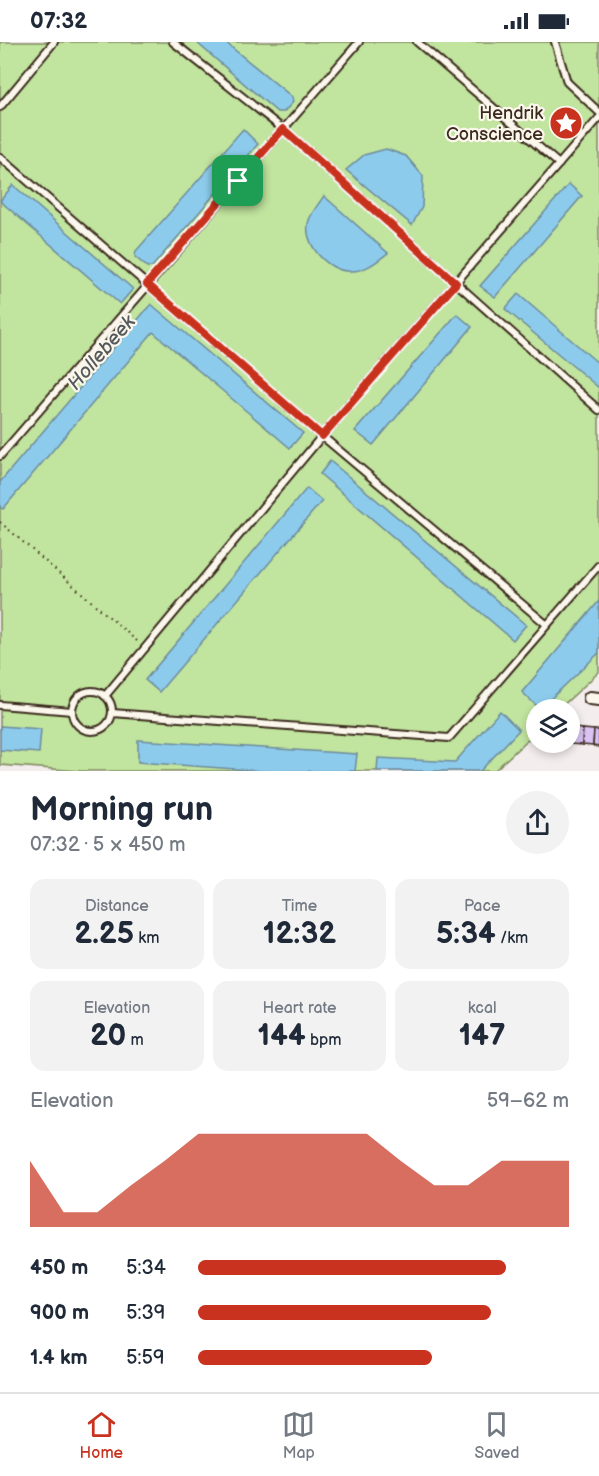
<!DOCTYPE html>
<meta charset="utf-8">
<style>
:root{--surface:#fff;--page:#f2f2f3;--text:#1f2937;--muted:#747a83;--line:#e0e1e3;--accent:#c8321e}
body{margin:0;font-family:"Balsamiq Sans",sans-serif;background:var(--page);color:var(--text);height:100vh;display:flex;flex-direction:column;font-size:22px;white-space:nowrap}
*{box-sizing:border-box;margin:0}
p{font-size:20px;color:var(--muted)}
.icon{flex:none;width:33px;height:33px;fill:none;stroke:currentColor;stroke-width:2;stroke-linecap:round;stroke-linejoin:round}
.map{position:relative;height:729px;overflow:hidden}
.side{display:flex;flex-direction:column;background:var(--surface);flex:1}
.side>*{flex:none}
.controls{position:absolute;left:526px;top:657px;display:grid;gap:12px}
.controls a{display:grid;place-items:center;width:54px;height:54px;border-radius:50%;background:var(--surface);box-shadow:0 3px 9px #0003;font-size:30px}
.pin{position:absolute;display:grid;place-items:center;width:51px;height:51px;color:#fff;margin:-26px;border-radius:12px;box-shadow:0 3px 9px #0006}
.round{display:grid;place-items:center;flex:none;width:63px;height:63px;border-radius:32px;background:var(--page)}
.head{display:flex;align-items:center;justify-content:space-between;height:102px;padding:0 30px}
h1{font-size:33px;font-weight:800;line-height:45px}
.stats{display:grid;grid-template-columns:repeat(3,1fr);gap:9px;height:102px;padding:6px 30px}
.stats div{display:grid;align-content:center;border-radius:15px;background:var(--page);text-align:center}
.stats b{font-size:30px;font-weight:800}
.stats small{font-size:16px;font-weight:400}
.stats p{font-size:16px}
.chart{height:168px;padding:12px 30px}
.chart p{display:flex;justify-content:space-between}
.chart svg{width:100%;height:108px;margin-top:6px;fill:var(--accent);opacity:.7}
ul{padding:0 30px;list-style:none;font-size:20px}
li{display:grid;grid-template-columns:96px 72px 1fr;align-items:center;height:45px}
li i{height:15px;border-radius:8px;background:var(--accent)}
.status{display:flex;justify-content:space-between;align-items:center;height:42px;padding:0 30px;background:var(--surface);direction:ltr}
.status svg{height:16px;fill:currentColor}
.menu{display:flex;justify-content:space-around;align-items:center;height:84px;border-top:2px solid var(--line);background:var(--surface);font-size:16px;color:var(--muted)}
.menu a{display:grid;justify-items:center;gap:3px}
.menu .current{color:var(--accent)}
.map>svg:first-child{display:block}
</style>
<div class="status"><b>07:32</b><svg viewBox="0 0 49 12"><path d="M0 12V9h3v3zM5 12V6h3v6zM10 12V3h3v9zM15 12V0h3v12zM26 1h20v11H26zM47 4h2v5h-2z"/></svg></div>
<div class="map">
<svg width="599" height="729" viewBox="0 0 599 729">
<rect width="100%" height="100%" fill="#f4edee"/>
<filter id="ink" filterUnits="userSpaceOnUse"><feTurbulence type="fractalNoise" baseFrequency=".0167" numOctaves="2"/><feDisplacementMap in="SourceGraphic" scale="12" xChannelSelector="R" yChannelSelector="G"/><feConvolveMatrix kernelMatrix="1 2 1 2 8 2 1 2 1" color-interpolation-filters="sRGB"/></filter>
<g filter="url(#ink)">
<path fill="#c1e49e" stroke="#7e875e" stroke-width="1.5" d="M0 0H599V630L559 667 537 668V689L494 729H80L0 723Z"/>
<g fill="#8dcbed" stroke="#6c8b9a" stroke-width="1.5">
<path d="M196 0H225L292 55 293 60 284 70H277Z"/>
<path d="M243 87 258 102 152 225H147L135 215 136 209Z"/>
<path d="M386 107 406 114 423 134 422 165 412 183 346 128 364 113Z"/>
<path d="M569 142 582 154 495 255 480 244Z"/>
<path d="M13 143 133 247 120 262 0 159Z"/>
<path d="M324 154 388 211C376 220 366 229 351 229 328 231 301 200 309 178 312 170 319 161 324 154Z"/>
<path d="M518 252 599 322V346L505 267Z"/>
<path d="M151 262 303 391 290 406 153 290 3 467 0 465V440Z"/>
<path d="M457 272 472 285 373 403 355 389Z"/>
<path d="M330 419 526 583 513 598 320 432Z"/>
<path d="M307 446 322 459 159 650 145 638Z"/>
<path d="M599 559V611L540 667 522 650Z"/>
<path d="M500 669 519 688 480 729H377L378 716 455 720Z"/>
<path d="M0 684 41 687 39 711 0 708Z"/>
<path d="M138 698 357 712 355 729H263L138 720Z"/>
</g>
<g fill="#dac3f4" stroke="#3b2a1e" stroke-width="1.5">
<path d="M572 686 583 687 582 703 570 702Z"/>
<path d="M583 687 594 688 593 704 582 703Z"/>
<path d="M594 688H599V705L593 704Z"/>
</g>
<g fill="none" stroke-linecap="round" stroke-linejoin="round">
<g stroke="#3b2a1e" stroke-width="10">
<g id="lane">
<path d="M173 0 283 87 599 368"/>
<path d="M417 0 559 122"/>
<path d="M555 0 567 40 599 70"/>
<path d="M0 65 54 0"/>
<path d="M0 115 322 394 546 582"/>
<path d="M0 414 359 0"/>
<circle cx="92" cy="669" r="20"/>
<path d="M105 654 322 394 599 76"/>
<path d="M0 663 72 669"/>
<path d="M112 671 449 696 599 523"/>
</g>
</g>
<g stroke="#3b2a1e" stroke-width="16">
<path id="street" d="M590 656 599 657"/>
</g>
<path stroke="#3b2a1e" stroke-width="2" stroke-dasharray="1.5 4.5" stroke-linecap="butt" d="M0 480 138 600"/>
<use href="#lane" stroke="#fbf7ec" stroke-width="6"/>
<use href="#street" stroke="#fbf7ec" stroke-width="12"/>
</g>
</g>
<g fill="none" stroke-linecap="round" stroke-linejoin="round" filter="url(#ink)">
<g stroke="#fff" stroke-width="12">
<path id="route" d="M283 87 456 241 322 394 147 242Z"/>
</g>
<use href="#route" stroke="#c8321e" stroke-width="8"/>
</g>
<defs>
<g id="sight-disc" transform="scale(1.725)"><circle r="9.5" fill="#c8321e" stroke="#fbf7ec"/><path d="M0-6L1.8-2.2L6-1.7L2.9 1.2L3.7 5.4L0 3.3L-3.7 5.4L-2.9 1.2L-6-1.7L-1.8-2.2Z" fill="#fff"/></g>
</defs>
<g fill-rule="evenodd">
<use href="#sight-disc" x="566" y="81"/>
</g>
<g text-anchor="middle" stroke-width="4.5" stroke-linejoin="round" paint-order="stroke">
<g font-size="18" fill="#3b2a1e" stroke="#fbf7ec" text-anchor="end">
<text x="543" y="77">Hendrik<tspan x="543" dy="21">Conscience</tspan></text>
</g>
<g font-size="20" font-style="italic" fill="#545a5c" stroke="#fbf7ec">
<text transform="translate(101 310) rotate(-49)" y="7">Hollebeek</text>
</g>
</g>
</svg>
<div class="controls">
<a><svg class="icon" aria-label="layers" viewBox="0 0 24 24"><path d="M12 4l9 5-9 5-9-5zM3 14l9 5 9-5"/></svg></a>
</div>
<div class="pin" style="left:238px;top:139px;background:#1e9e55"><svg class="icon" aria-label="arrive" viewBox="0 0 24 24"><path d="M6 21V4h12l-3 4 3 4H6"/></svg></div>
</div>
<section class="side">
<div class="head"><div><h1>Morning run</h1><p>07:32 · 5 × 450 m</p></div><a class="round"><svg class="icon" aria-label="share" viewBox="0 0 24 24"><path d="M12 15V3M7 8l5-5 5 5M5 13v7h14v-7"/></svg></a></div>
<div class="stats">
<div><p>Distance</p><b>2.25<small> km</small></b></div>
<div><p>Time</p><b>12:32</b></div>
<div><p>Pace</p><b>5:34<small> /km</small></b></div>
</div>
<div class="stats">
<div><p>Elevation</p><b>20<small> m</small></b></div>
<div><p>Heart rate</p><b>144<small> bpm</small></b></div>
<div><p>kcal</p><b>147</b></div>
</div>
<div class="chart"><p><span>Elevation</span>59–62 m</p>
<svg viewBox="0 0 160 44" preserveAspectRatio="none"><path d="M0 44V17L10 38L20 38L30 27L40 17L50 6L60 6L70 6L80 6L90 6L100 6L110 17L120 27L130 27L140 17L150 17L160 17V44z"/></svg>
</div>
<ul>
<li><b>450 m</b>5:34<i style="width:83%"></i></li>
<li><b>900 m</b>5:39<i style="width:79%"></i></li>
<li><b>1.4 km</b>5:59<i style="width:63%"></i></li>
</ul>
</section>
<nav class="menu">
<a class="current"><svg class="icon" aria-label="home" viewBox="0 0 24 24"><path d="M3 11l9-7 9 7M6 9v11h12V9"/></svg>Home</a>
<a><svg class="icon" aria-label="map" viewBox="0 0 24 24"><path d="M3 6l6-2 6 2 6-2v14l-6 2-6-2-6 2zM9 4v14M15 6v14"/></svg>Map</a>
<a><svg class="icon" aria-label="saved" viewBox="0 0 24 24"><path d="M7 4h10v16l-5-4-5 4z"/></svg>Saved</a>
</nav>
